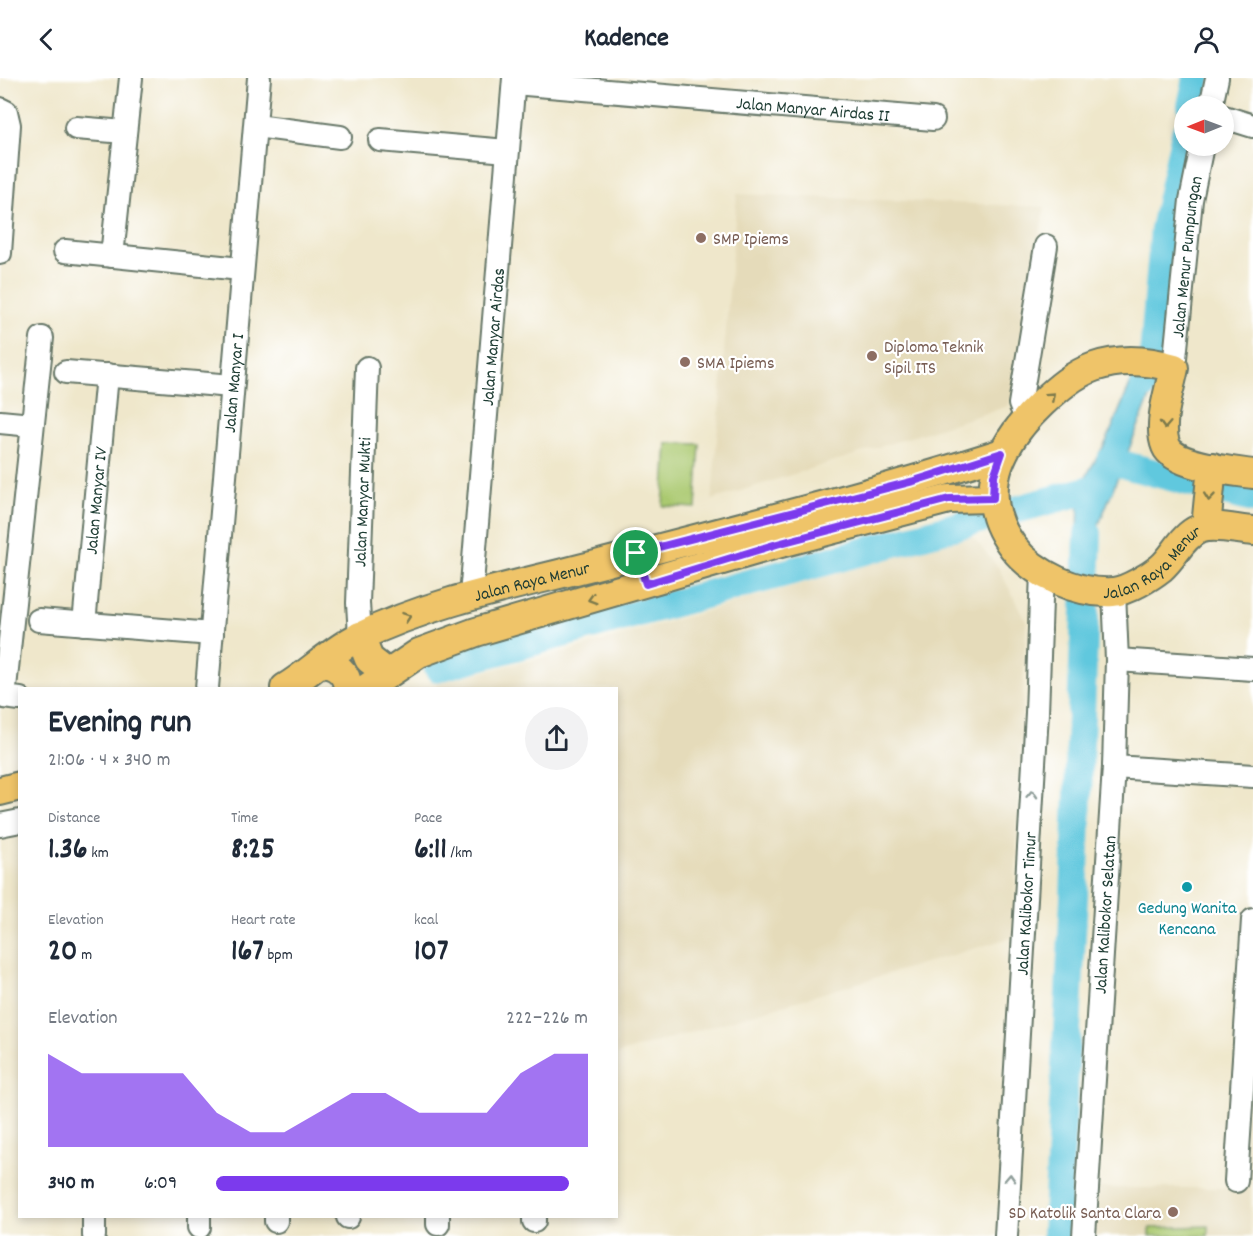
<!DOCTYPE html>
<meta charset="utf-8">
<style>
:root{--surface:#fff;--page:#f2f2f3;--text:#1f2937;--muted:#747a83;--accent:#7c3aed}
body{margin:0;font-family:Dekko,sans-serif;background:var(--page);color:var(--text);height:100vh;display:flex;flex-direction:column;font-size:22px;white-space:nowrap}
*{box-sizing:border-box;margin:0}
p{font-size:20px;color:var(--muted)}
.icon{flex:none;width:33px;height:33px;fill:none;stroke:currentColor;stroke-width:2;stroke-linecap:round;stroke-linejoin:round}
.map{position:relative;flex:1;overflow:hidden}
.drawer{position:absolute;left:18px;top:609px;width:600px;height:531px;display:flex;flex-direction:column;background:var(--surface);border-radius:0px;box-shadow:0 3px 9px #0003}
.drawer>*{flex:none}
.needle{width:39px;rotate:269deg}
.controls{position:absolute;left:1174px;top:18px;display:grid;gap:12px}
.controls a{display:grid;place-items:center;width:60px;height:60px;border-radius:50%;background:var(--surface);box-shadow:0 3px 9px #0003;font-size:30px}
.pin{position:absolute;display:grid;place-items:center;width:51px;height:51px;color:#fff;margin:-26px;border:3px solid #fff;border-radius:50%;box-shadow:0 2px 6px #0007}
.round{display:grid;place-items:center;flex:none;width:63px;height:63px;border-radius:32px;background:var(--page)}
.headline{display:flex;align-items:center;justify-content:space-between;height:102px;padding:0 30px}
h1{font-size:33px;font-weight:700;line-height:45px}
.figures{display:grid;grid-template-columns:repeat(3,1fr);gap:9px;height:102px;padding:6px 30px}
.figures div{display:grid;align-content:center}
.figures b{font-size:30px;font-weight:700}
.figures small{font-size:16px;font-weight:400}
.figures p{font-size:16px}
.chart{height:168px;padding:12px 30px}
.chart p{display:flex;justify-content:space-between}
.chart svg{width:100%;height:108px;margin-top:6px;fill:var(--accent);opacity:.7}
ul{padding:0 30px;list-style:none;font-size:20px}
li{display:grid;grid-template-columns:96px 72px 1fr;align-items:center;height:45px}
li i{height:15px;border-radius:8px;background:var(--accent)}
header{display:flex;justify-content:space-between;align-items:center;height:78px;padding:0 30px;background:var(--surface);font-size:27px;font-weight:700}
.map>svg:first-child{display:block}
</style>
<header><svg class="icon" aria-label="back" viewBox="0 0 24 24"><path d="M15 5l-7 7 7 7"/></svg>Kadence<svg class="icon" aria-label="person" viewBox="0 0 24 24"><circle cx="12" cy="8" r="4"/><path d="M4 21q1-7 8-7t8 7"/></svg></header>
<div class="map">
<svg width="1253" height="1158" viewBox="0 0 1253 1158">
<rect width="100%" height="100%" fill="#fff"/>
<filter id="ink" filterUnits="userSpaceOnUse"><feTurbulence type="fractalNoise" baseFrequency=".0167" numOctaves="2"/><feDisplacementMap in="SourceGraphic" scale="12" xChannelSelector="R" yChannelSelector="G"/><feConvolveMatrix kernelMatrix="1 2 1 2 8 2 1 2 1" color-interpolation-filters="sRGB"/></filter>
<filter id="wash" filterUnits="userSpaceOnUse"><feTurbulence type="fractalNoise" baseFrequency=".008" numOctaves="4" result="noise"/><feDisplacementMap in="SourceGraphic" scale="24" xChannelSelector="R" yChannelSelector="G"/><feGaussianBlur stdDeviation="1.35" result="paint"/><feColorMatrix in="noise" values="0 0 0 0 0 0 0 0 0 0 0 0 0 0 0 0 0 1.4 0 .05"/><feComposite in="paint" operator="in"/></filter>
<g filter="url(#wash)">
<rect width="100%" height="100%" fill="#efe7cb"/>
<g fill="#e5dbba">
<path d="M737 116 1045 129 1019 264 1023 292 1008 328 712 422Z"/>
<path d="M971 457 998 489 1026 543 1013 859 617 976 616 610H437L436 605 558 576Z"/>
<path d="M1097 1110H1250V1158H1096Z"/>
</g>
<g fill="#aac970" stroke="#648352" stroke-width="1.5">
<path d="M667 365 700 366 696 430 663 428Z"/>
<path d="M1208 1148V1158H1150V1150Z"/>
</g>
<path fill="#61c8de" stroke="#408289" stroke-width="1.5" d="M1135 295 1156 304 1097 451 1096 493 1077 494 1079 421 1085 400 1106 364Z"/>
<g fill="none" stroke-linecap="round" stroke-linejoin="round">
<g stroke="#61c8de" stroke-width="28">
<path d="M1191 28 1197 0"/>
<path d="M1144 307 1152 289 1164 151 1185 55"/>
<path d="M1110 383 1200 407"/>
<path d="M1224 414 1253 421"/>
<path d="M438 590 1099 409"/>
<path d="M1056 1158 1074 820 1088 456"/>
</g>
</g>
</g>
<g filter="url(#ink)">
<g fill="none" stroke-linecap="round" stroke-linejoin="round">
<g stroke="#687869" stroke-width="26">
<g id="minor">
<path id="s1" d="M514 5 933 41"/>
<path d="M1211 28 1217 0"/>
<path d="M0 31 6 34 9 47 0 175"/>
<path d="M1224 39 1253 48"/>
<path d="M256 48 340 59"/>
<path d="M76 50 125 54"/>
<path d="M380 62 507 73"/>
<path d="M65 173 241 191"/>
<path d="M112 178 131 0"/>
<path id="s2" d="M1174 290 1191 122 1202 68"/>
<path d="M66 294 232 308"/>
<path d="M1026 341 1020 326 1046 168"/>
<path d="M0 344 32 347"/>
<path id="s3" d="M471 518 514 0"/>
<path d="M39 542 212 556"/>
<path id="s4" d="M84 546 107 297"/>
<path id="s5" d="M360 558 358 525 367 290"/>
<path d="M1117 582 1253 591"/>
<path id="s6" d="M207 610 259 0"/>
<path d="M20 621 4 619 42 260"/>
<path d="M1114 689 1253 698"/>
<path d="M0 747 20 743"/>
<path d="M1236 1103 1253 842"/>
<path d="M94 1138V1158"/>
<path d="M199 1138V1149"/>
<path d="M276 1138V1143"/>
<path d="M348 1138V1139"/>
<path d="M438 1138V1146"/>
<path d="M534 1138V1143"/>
<path id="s7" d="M1006 1158 1037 635 1042 493"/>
<path id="s8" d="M1084 1158 1114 689 1117 582 1114 514"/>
</g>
</g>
<g stroke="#687869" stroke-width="32">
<g id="major">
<path id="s9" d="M1253 396C1233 393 1174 388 1166 368 1157 346 1170 312 1174 290 1148 282 1120 280 1094 289 1074 296 1057 311 1042 325 1000 365 973 416 1013 469 1034 497 1078 516 1113 514 1127 513 1151 498 1161 490 1175 478 1182 458 1199 451 1214 445 1237 452 1253 453"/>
<path d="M1206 449 1212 389"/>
<path d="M360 558 369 581 387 595"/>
<path d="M321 585C337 586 347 595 348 610"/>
<path id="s10" d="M285 610C311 594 332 572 359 559 437 521 524 506 607 484 739 449 872 417 1002 375"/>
<path d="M367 610 419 575 476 554 777 466 949 421 993 420"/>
<path d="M0 713 20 708"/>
</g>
</g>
<use href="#minor" stroke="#fff" stroke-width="22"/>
<use href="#major" stroke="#efc469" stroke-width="28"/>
</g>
<defs><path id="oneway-chevron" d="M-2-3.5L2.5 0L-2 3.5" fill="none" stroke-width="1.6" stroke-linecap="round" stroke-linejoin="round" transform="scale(1.5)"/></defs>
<g stroke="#7d7a4c">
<use href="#oneway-chevron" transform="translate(1051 318) rotate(-42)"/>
<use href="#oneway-chevron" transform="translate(1165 347) rotate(93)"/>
<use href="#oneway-chevron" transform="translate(1209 419) rotate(96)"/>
<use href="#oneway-chevron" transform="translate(592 521) rotate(164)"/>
<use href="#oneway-chevron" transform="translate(407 539) rotate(-19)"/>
</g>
<g stroke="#8f9e9a">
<use href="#oneway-chevron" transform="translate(1032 716) rotate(-87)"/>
<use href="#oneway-chevron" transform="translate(1010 1100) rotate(-87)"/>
</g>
</g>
<g fill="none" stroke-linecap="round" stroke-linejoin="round" filter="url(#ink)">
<g stroke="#fff" stroke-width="12">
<path id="route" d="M1002 375 994 398 993 420 949 421 777 466 646 506 636 475 914 403Z"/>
</g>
<use href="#route" stroke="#7c3aed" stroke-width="8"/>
</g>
<g fill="#8d6e63" stroke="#fff" stroke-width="2">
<circle cx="701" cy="160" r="6"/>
<circle cx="872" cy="278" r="6"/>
<circle cx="685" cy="284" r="6"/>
<circle cx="1173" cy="1134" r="6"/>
</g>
<circle fill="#0f9aa8" stroke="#fff" stroke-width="2" cx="1187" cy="809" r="6"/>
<g text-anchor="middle" stroke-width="4.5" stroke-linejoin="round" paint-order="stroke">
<g font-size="18" fill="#1f3d34" stroke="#fff">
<text dy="6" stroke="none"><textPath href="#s1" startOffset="300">Jalan Manyar Airdas II</textPath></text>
<text dy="6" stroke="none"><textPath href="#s2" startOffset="112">Jalan Menur Pumpungan</textPath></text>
<text dy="6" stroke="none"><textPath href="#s3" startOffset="260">Jalan Manyar Airdas</textPath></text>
<text dy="6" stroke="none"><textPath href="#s6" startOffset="306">Jalan Manyar I</textPath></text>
<text dy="6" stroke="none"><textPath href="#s4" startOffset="124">Jalan Manyar IV</textPath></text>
<text dy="6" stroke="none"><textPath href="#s5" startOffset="134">Jalan Manyar Mukti</textPath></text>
<text dy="6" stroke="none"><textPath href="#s9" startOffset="645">Jalan Raya Menur</textPath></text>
<text dy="6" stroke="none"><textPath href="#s10" startOffset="272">Jalan Raya Menur</textPath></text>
<text dy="6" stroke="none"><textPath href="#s7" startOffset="333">Jalan Kalibokor Timur</textPath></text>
<text dy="6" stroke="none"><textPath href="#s8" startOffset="322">Jalan Kalibokor Selatan</textPath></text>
</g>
<g font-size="18" fill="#785e54" stroke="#fff" text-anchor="start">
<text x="713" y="166">SMP Ipiems</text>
<text x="884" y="274">Diploma Teknik<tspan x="884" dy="21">Sipil ITS</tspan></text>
<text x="697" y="290">SMA Ipiems</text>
<text x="1161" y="1140" text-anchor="end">SD Katolik Santa Clara</text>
</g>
<g font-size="18" fill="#0d838f" stroke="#fff">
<text x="1187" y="835">Gedung Wanita<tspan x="1187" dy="21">Kencana</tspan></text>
</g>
</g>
</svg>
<div class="controls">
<a><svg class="needle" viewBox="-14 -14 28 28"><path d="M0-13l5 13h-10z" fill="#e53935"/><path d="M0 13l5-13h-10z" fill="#747a83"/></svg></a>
</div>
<div class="pin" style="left:636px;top:475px;background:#1e9e55"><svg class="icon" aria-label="arrive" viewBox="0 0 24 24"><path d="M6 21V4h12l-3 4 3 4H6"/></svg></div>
<section class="drawer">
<div class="headline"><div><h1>Evening run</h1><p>21:06 · 4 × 340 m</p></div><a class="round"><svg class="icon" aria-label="share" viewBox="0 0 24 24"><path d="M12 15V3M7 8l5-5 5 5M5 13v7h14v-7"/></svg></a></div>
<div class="figures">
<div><p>Distance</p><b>1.36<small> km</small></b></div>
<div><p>Time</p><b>8:25</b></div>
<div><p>Pace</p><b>6:11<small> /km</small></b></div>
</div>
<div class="figures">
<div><p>Elevation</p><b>20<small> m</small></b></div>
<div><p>Heart rate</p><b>167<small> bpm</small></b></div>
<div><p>kcal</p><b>107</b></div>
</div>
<div class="chart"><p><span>Elevation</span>222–226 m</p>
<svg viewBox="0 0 160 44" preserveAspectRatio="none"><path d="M0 44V6L10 14L20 14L30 14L40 14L50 30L60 38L70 38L80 30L90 22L100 22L110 30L120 30L130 30L140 14L150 6L160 6V44z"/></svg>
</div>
<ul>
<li><b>340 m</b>6:09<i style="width:95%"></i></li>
</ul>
</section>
</div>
